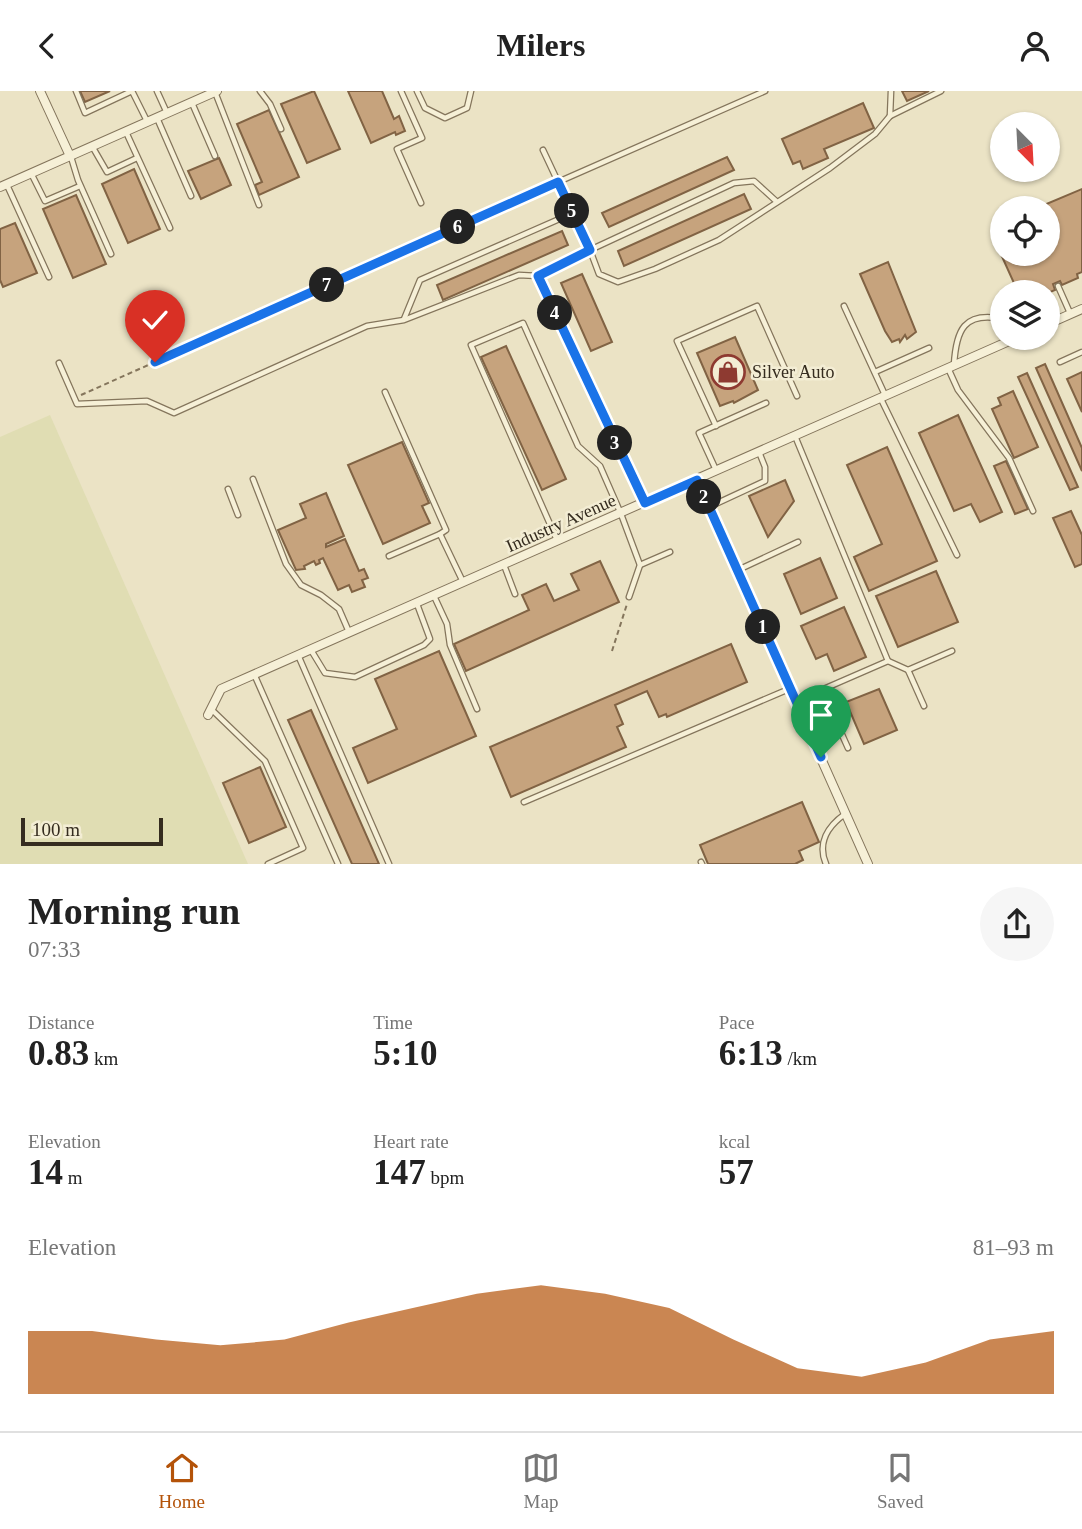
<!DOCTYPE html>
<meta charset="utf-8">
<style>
:root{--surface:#fff;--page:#f6f6f6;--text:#222;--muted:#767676;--line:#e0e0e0;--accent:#b45309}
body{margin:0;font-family:Georgia,serif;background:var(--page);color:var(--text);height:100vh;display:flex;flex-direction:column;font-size:26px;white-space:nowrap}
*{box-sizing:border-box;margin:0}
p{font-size:23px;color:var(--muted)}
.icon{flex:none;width:38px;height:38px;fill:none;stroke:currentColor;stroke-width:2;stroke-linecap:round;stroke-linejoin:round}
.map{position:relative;height:773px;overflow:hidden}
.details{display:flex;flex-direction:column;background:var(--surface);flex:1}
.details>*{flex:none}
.needle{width:46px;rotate:156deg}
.buttons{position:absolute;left:990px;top:21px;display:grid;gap:14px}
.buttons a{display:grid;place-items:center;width:70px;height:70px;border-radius:50%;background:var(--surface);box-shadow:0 2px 5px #0004;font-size:35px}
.scale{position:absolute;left:21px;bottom:18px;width:142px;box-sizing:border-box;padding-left:7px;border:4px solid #352c1f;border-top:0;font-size:19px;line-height:24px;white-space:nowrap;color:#352c1f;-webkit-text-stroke:5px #f3edd4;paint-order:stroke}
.pin{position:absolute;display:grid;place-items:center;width:60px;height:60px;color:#fff;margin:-72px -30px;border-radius:50% 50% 50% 0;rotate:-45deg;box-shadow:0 0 7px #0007}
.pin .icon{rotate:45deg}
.km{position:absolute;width:35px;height:35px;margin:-18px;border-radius:50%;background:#222;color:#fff;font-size:19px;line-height:35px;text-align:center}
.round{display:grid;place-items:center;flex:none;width:74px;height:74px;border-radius:37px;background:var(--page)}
.head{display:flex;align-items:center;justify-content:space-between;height:119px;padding:0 28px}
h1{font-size:38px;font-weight:700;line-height:52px}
.figures{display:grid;grid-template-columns:repeat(3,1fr);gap:10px;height:119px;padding:7px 28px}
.figures div{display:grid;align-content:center}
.figures b{font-size:35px;font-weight:700}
.figures small{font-size:19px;font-weight:400}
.figures p{font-size:19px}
.chart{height:196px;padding:14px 28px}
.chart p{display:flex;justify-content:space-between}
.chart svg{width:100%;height:126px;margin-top:7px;fill:var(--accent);opacity:.7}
header{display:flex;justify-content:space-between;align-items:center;height:91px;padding:0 28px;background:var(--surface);font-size:32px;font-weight:700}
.dock{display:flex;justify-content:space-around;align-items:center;height:98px;border-top:2px solid var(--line);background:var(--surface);font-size:19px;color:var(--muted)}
.dock a{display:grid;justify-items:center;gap:4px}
.dock .current{color:var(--accent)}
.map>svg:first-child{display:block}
</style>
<header><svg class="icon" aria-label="back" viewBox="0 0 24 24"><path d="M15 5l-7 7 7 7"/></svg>Milers<svg class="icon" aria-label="person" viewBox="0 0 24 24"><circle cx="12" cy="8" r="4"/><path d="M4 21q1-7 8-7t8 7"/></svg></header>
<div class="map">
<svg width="1082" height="773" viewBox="0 0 1082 773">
<rect width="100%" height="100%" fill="#ebe3c5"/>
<path fill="#e0ddb3" d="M50 324 248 773H0V346Z"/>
<g fill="#c6a37d" stroke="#816344" stroke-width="2">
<path d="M80 0H110L85 11Z"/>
<path d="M314 0 340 58 307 72 281 13Z"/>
<path d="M348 0H382L394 28 399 25 405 40 396 44 395 41 371 52Z"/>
<path d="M902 0H929L907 10Z"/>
<path d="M863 12 874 37 824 58 828 67 803 78 800 70 793 73 782 48Z"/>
<path d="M269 19 299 86 259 104 255 94 262 91 237 33Z"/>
<path d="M727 66 734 79 609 136 602 122Z"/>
<path d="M219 67 231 94 201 108 188 80Z"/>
<path d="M134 78 160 138 128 152 102 93Z"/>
<path d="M1082 98V181L1077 183 1078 187 1062 194 1060 190 1053 193 1055 199 1048 202 1018 201 995 150 1003 146V163H1048V117H1037Z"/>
<path d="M744 103 751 118 624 175 618 160Z"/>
<path d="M76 104 106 173 73 187 43 118Z"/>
<path d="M15 132 37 182 3 196 0 189V138Z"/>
<path d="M562 140 568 154 443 209 437 194Z"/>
<path d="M888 171 916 241 907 248 905 244 900 251 899 248 892 251 885 240 860 183Z"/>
<path d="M582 183 612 251 591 260 561 192Z"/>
<path d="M735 246 758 299 734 312 733 310 720 315 697 262Z"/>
<path d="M506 255 566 388 542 399 481 266Z"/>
<path d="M1045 273 1082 357V380L1036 277Z"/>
<path d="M1082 281V321L1067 288Z"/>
<path d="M1027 282 1078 396 1070 399 1018 286Z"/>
<path d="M1013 300 1038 356 1014 367 992 318 1001 314 998 307Z"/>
<path d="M958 324 1002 421 980 431 971 413 954 420 919 342Z"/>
<path d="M402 351 429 412 422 415 430 432 383 453 348 374Z"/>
<path d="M887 356 937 470 869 500 854 466 882 453 847 374Z"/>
<path d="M1006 370 1028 418 1015 423 994 375Z"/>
<path d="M785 389 794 410 768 446 749 405Z"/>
<path d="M326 402 344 445 326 453V456L345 448 359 480 364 478 368 487 362 489 365 496 352 501 349 494 338 499 323 467 319 469 320 472 316 474 314 470 304 475 305 478 296 479 278 439 306 427 300 413Z"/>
<path d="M1071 420 1082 444V473L1075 476 1053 427Z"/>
<path d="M820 467 837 507 801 523 784 483Z"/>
<path d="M600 470 619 511 466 580 454 553 529 519 522 504 546 493 554 510 579 499 571 483Z"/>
<path d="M936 480 958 531 898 556 876 505Z"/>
<path d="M844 516 866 566 834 580 827 563 816 568 801 535Z"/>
<path d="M731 553 747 591 667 626 666 623 659 626 647 600 615 614 623 633 617 636 626 656 511 706 490 656Z"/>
<path d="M439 560 476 645 368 692 353 657 397 638 375 588Z"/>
<path d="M879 598 897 639 864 653 846 611Z"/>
<path d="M311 619 379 773H352L288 629Z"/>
<path d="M260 676 286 736 249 752 223 692Z"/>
<path d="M802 711 819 751 799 760 803 769 795 773H708L700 754Z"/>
</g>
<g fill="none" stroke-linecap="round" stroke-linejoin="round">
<g stroke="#84755c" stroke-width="7">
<g id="service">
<path d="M76 0 85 22 132 0 147 30"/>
<path d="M157 0 167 22"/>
<path d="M260 0 270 13 281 38"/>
<path d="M401 0 422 47 397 58 421 112"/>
<path d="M417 0 425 17 445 27 467 17 471 0"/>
<path d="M215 1 259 114"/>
<path d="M192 12 215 65"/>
<path d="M890 25 891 0"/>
<path d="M157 27 191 105"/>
<path d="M126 41 170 137"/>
<path d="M92 55 107 81 137 67"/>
<path d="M543 59 590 159 538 185 644 411"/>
<path d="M71 66 78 89 111 163"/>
<path d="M31 82 45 110 80 95"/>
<path d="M558 91 765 0"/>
<path d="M7 94 49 186"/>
<path d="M776 110 754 90 734 92 590 159 599 183 618 191 655 178 719 149 830 77 875 43 890 25 941 0"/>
<path d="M1058 195 1070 222"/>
<path d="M844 215 885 304"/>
<path d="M404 228 420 189 573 122"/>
<path d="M1060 271 1082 261"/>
<path d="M59 272 77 313 147 310 174 322 367 235 404 229 519 184 538 185"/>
<path d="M954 274C956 239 964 220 1003 228"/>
<path d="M948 277 958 299 1009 367 1033 420"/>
<path d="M875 281 929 257"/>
<path d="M385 301 446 439 440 443"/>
<path d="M881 308 957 464"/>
<path d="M716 335 677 250 757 215 797 305"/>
<path d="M795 345 888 570 796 610"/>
<path d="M716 379 699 342 766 312"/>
<path d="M253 388 286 473 301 494 321 504 339 518 349 541"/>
<path d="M228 398 238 424"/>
<path d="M709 416 765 390V376L759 361"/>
<path d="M557 449 471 254 523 232 578 355 600 375 621 423 640 474 629 506"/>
<path d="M389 465 440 443 463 491"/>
<path d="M504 474 515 503"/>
<path d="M640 474 670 461"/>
<path d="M738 479 798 451"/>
<path d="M434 505 447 533 450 554 477 618"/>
<path d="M311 559 325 582 355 586 424 554 430 548 417 513"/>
<path d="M298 564 389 773"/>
<path d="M888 570 908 579 952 560"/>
<path d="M908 579 924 615"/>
<path d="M254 583 338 773"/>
<path d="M822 599 848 657"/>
<path d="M211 618 265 670 303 757 268 773"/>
<path d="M524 711 789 598"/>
<path d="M701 771 702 773"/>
<path d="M826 773C817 752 828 735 845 723"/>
</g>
</g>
<g stroke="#84755c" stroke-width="10">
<g id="minor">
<path d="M40 0 70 65"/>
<path d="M0 96 217 0"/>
<path d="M1048 233 1082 218"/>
<path d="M697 389 868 773"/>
<path d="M208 624 221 598 1016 247"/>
</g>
</g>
<g stroke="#84755c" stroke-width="2" stroke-dasharray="5 3.5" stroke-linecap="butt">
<path d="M81 304 552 94"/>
<path d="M612 560 627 513"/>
</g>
<use href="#service" stroke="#f6f0d7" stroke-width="4.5"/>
<use href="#minor" stroke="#f6f0d7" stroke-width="8"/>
</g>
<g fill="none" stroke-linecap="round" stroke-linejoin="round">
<g stroke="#fff" stroke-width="14">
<path id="route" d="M155 271 558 91 590 159 538 185 645 412 697 389 821 666"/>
</g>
<use href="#route" stroke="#1a73e8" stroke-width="9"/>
</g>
<defs>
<g id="shop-ring" transform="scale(1.75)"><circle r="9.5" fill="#f3edd4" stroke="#8e3a31" stroke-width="1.5"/><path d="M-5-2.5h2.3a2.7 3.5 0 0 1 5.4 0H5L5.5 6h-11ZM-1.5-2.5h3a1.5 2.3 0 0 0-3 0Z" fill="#8e3a31"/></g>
</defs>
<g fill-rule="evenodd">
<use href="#shop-ring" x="728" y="281"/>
</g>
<g text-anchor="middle" stroke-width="5" stroke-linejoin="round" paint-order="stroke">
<g font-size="18" fill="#352c1f" stroke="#f3edd4" text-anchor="start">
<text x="752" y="287">Silver Auto</text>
</g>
<g font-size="18" fill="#352c1f" stroke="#f3edd4">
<text transform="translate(561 432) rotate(-24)" y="6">Industry Avenue</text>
</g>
</g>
</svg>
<div class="buttons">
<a><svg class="needle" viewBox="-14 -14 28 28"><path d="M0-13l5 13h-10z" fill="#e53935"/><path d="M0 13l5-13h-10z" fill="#767676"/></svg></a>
<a><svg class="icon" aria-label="locate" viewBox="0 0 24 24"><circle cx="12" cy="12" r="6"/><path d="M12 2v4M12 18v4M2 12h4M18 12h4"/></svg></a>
<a><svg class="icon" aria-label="layers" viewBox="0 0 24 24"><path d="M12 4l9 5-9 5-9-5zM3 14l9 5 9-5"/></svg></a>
</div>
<div class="scale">100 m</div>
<div class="pin" style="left:821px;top:666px;background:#1e9e55"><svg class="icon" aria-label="arrive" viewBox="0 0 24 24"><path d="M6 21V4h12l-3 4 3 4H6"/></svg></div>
<div class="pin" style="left:155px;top:271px;background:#d93025"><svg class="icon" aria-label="check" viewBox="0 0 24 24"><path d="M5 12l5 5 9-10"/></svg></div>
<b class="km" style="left:763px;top:536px">1</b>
<b class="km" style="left:704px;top:406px">2</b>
<b class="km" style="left:615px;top:352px">3</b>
<b class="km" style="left:555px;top:222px">4</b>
<b class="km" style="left:572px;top:120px">5</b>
<b class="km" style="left:458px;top:136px">6</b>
<b class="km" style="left:327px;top:194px">7</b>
</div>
<section class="details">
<div class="head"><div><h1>Morning run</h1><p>07:33</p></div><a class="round"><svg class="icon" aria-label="share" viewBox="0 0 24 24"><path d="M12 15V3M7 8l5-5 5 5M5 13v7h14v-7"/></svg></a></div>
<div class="figures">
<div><p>Distance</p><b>0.83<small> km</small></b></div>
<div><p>Time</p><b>5:10</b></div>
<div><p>Pace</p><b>6:13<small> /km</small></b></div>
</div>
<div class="figures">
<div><p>Elevation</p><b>14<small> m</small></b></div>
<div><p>Heart rate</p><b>147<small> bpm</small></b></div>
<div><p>kcal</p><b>57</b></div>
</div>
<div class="chart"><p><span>Elevation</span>81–93 m</p>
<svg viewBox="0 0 160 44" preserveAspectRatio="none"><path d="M0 44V22L10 22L20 25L30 27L40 25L50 19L60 14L70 9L80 6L90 9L100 14L110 25L120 35L130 38L140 33L150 25L160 22V44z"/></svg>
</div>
</section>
<nav class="dock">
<a class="current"><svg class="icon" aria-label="home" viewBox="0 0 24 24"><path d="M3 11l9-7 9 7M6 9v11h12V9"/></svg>Home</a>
<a><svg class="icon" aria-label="map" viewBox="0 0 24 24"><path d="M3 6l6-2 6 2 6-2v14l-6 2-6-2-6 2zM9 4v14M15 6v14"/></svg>Map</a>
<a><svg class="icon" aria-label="saved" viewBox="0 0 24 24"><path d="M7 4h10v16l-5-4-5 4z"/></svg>Saved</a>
</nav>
